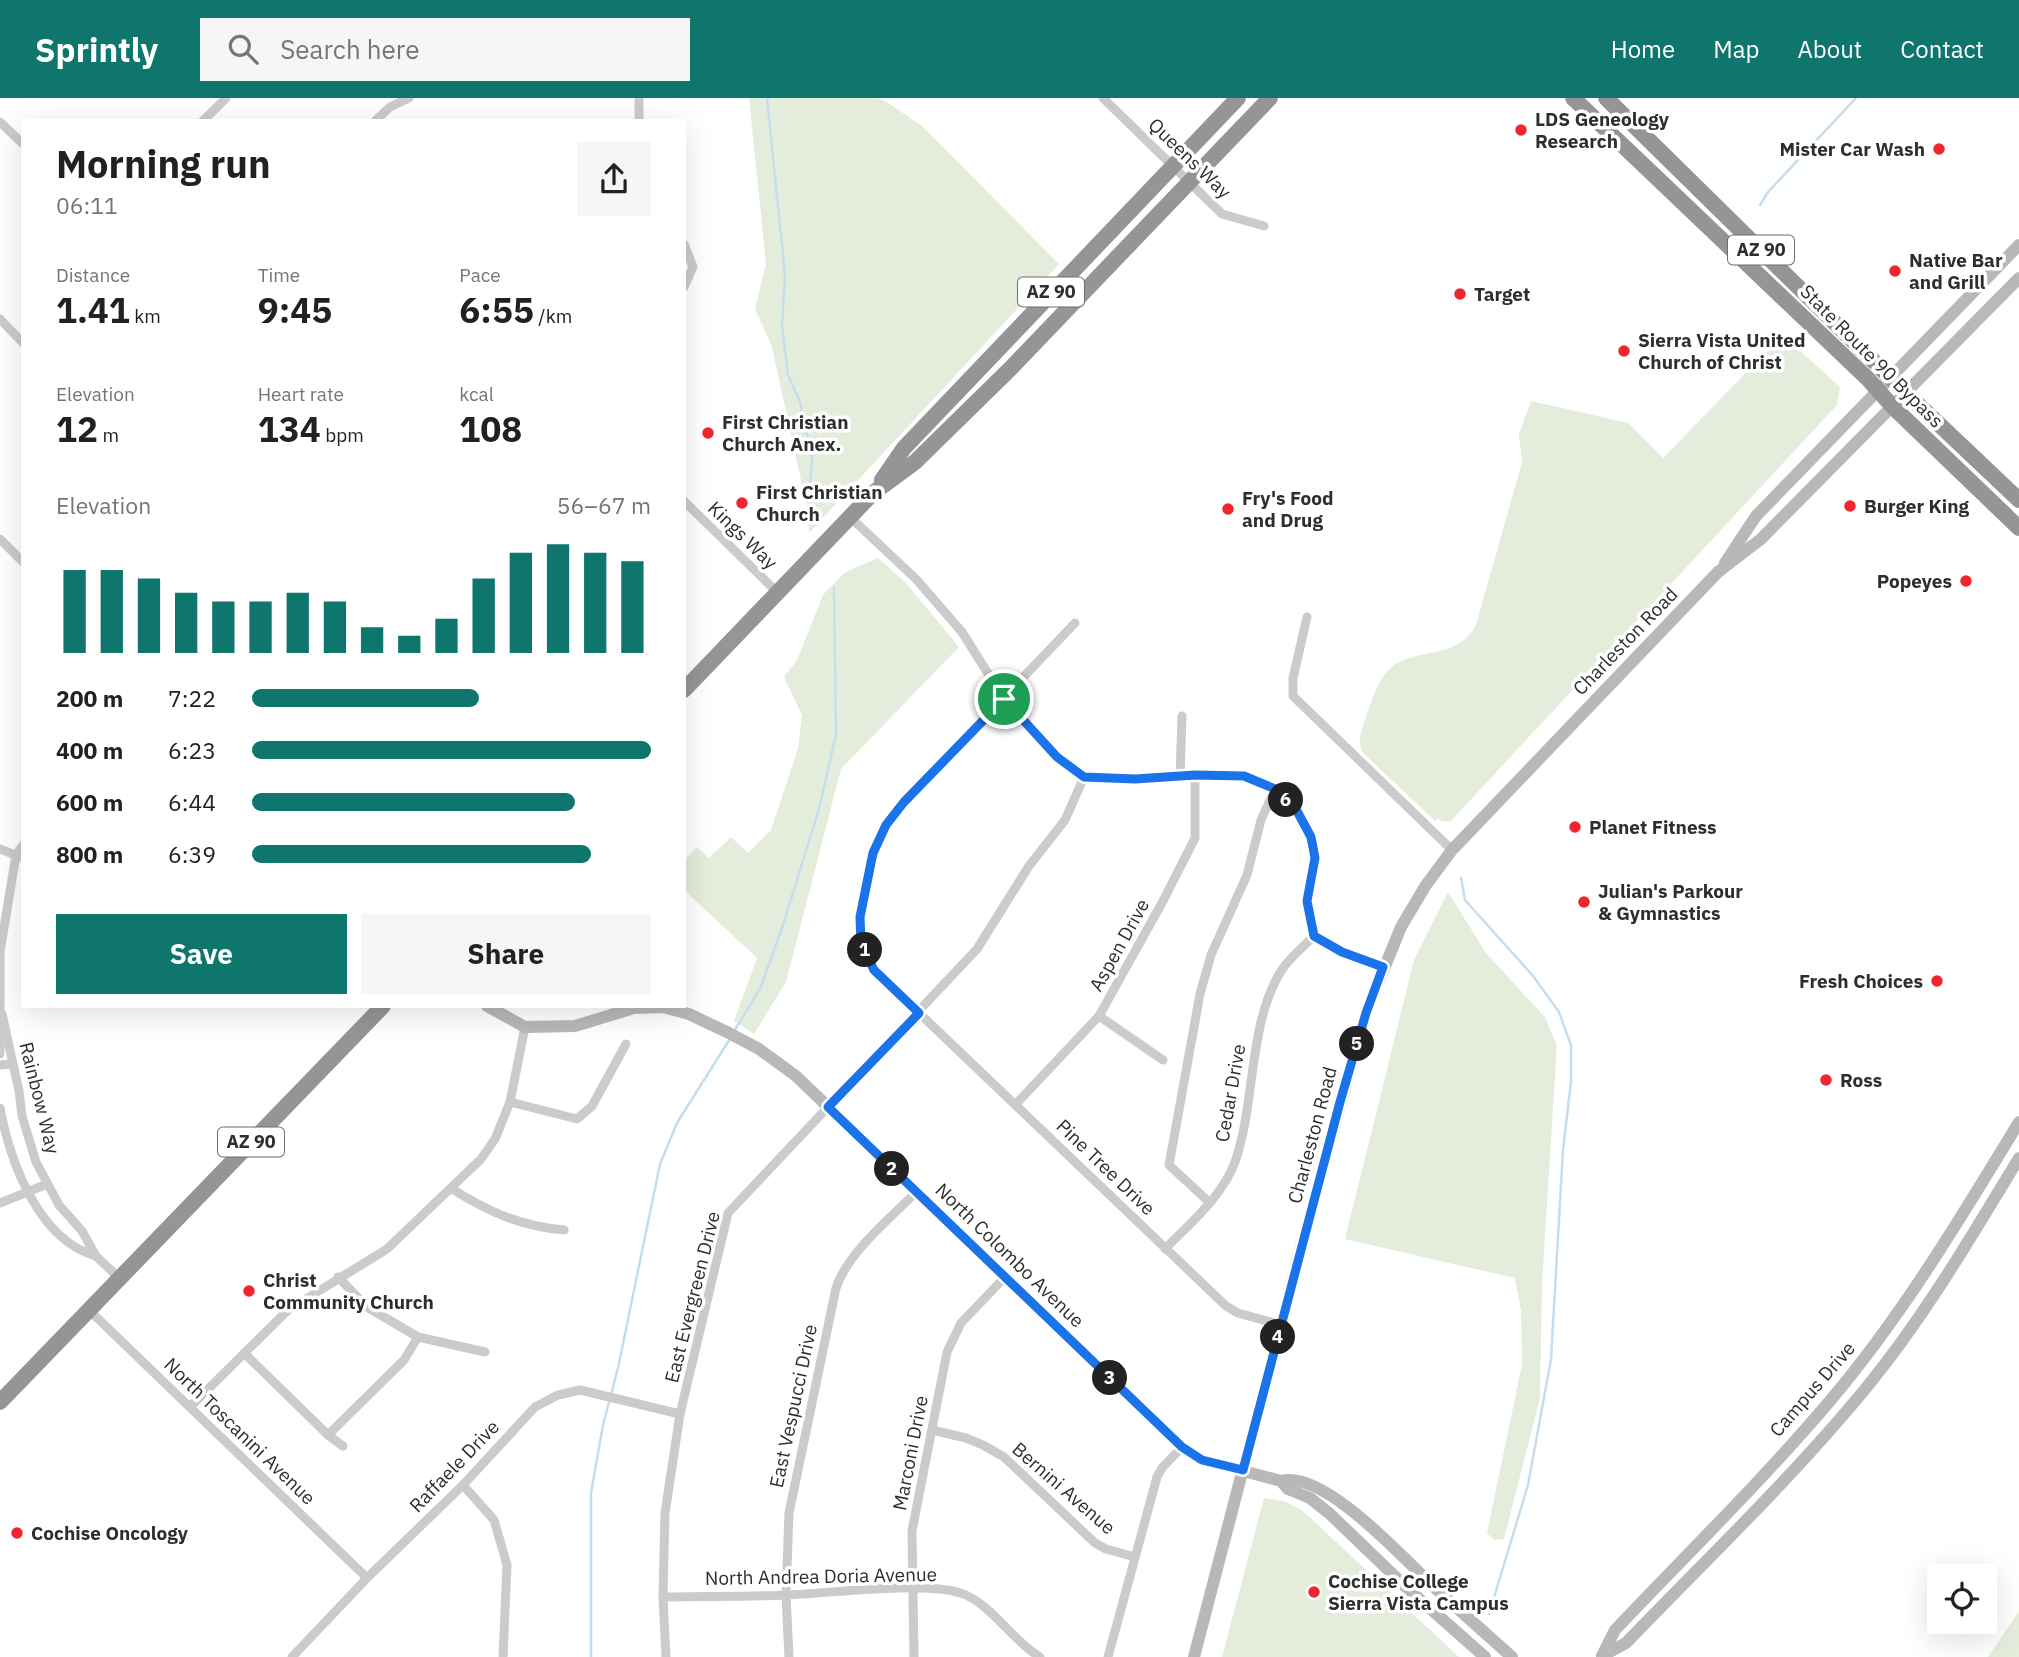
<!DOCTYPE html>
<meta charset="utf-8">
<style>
:root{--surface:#fff;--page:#f6f6f6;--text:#202124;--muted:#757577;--accent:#0f766e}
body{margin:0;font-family:"IBM Plex Sans",sans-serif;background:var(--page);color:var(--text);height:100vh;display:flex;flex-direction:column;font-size:26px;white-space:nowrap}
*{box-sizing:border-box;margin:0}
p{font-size:23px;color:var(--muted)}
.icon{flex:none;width:38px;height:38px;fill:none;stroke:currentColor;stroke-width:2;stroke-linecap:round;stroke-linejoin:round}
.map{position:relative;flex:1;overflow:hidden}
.drawer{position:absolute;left:21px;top:21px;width:665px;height:889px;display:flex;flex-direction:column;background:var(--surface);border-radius:0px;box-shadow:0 7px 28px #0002}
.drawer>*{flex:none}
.fabs{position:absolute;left:1927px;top:1466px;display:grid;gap:14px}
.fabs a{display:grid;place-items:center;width:70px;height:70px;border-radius:0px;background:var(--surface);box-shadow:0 7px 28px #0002;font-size:35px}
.pin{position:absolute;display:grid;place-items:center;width:60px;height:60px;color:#fff;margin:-30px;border:4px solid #fff;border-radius:50%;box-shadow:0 2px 7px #0007}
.km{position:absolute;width:35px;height:35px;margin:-18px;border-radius:50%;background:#222;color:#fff;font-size:19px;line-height:35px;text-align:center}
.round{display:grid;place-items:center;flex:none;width:74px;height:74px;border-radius:0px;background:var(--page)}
.headline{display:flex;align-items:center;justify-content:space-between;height:119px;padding:0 35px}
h1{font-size:38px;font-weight:800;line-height:52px}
.metrics{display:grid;grid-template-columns:repeat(3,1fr);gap:10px;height:119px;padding:7px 35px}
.metrics div{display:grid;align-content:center}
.metrics b{font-size:35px;font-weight:800}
.metrics small{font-size:19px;font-weight:400}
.metrics p{font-size:19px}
.chart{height:196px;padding:14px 35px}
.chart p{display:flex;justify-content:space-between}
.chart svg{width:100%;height:126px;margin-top:7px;stroke:var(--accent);stroke-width:6}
.cta{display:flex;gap:14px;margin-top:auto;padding:14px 35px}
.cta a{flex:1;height:80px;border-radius:0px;background:var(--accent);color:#fff;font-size:28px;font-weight:800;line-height:80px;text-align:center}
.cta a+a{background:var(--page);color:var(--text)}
ul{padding:0 35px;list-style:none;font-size:23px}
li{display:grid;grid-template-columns:112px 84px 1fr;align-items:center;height:52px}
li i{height:18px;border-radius:9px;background:var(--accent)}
header{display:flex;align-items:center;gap:42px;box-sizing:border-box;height:98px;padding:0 35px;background:var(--accent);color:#fff}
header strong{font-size:33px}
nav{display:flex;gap:38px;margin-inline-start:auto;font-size:24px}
.search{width:490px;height:63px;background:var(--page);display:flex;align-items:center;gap:18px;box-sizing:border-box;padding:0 24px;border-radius:0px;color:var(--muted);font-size:26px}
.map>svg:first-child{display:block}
</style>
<header>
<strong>Sprintly</strong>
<div class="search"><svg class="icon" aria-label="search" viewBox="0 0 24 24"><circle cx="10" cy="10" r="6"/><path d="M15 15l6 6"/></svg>Search here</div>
<nav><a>Home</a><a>Map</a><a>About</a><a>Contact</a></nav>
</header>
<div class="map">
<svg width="2019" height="1559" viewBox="0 0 2019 1559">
<rect width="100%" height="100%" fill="#fff"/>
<g fill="#e4eddb">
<path d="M749 0H877L887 4 922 28 1059 166 809 435 807 410 772 249 755 211 766 166Z"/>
<path d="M1787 241 1840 289 1837 307 1450 724 1441 723 1438 720 1435 723 1362 654C1357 639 1363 628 1368 613 1373 598 1381 575 1396 566 1424 550 1458 560 1476 527L1522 364 1519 336 1531 303 1628 325 1663 360 1770 250Z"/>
<path d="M878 460 905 484 959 549 841 671 786 884 754 936 734 923 757 860 684 792V762L697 749 709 760 731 739 748 755 771 732 798 650 802 617 784 579 797 562 823 497 844 475Z"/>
<path d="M1448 794 1486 855 1545 919 1557 948 1542 1185 1540 1300 1504 1441 1494 1442 1487 1435 1522 1266 1521 1212 1515 1180 1345 1141 1414 862Z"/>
<path d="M1264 1400 1284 1403 1302 1412 1459 1559H1222Z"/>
<path d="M2019 1513V1559H1988Z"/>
</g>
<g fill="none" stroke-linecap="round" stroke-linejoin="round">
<g stroke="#c6ddee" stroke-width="2.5">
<path d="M767 0 785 177 782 228 788 277 800 304 812 360 809 404"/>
<path d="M1760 107 1768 94 1856 0"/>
<path d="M1461 780 1465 802 1533 878 1559 914 1571 947V984L1563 1052 1551 1261 1528 1387 1489 1516"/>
<path d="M734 933 760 891 783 827 819 711 836 636 834 490"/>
<path d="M591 1559V1395L603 1327 618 1270 660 1066 677 1025 731 939"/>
</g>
<g stroke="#cbcbcb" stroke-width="9">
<path d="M639 0V23"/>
<path d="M1103 0 1222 116 1264 128"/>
<path d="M203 23 226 0"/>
<path d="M375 23 390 9 409 0"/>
<path d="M0 24 23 46"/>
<path d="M684 146 693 169 684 189"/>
<path d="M0 221 23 245"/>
<path d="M684 403 778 495"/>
<path d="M850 419 916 481 962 534 1004 601 1057 659 1084 679 1135 681 1244 678 1275 691 1297 713 1311 739 1315 760 1307 803 1314 838 1342 854 1383 869"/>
<path d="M0 441 23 464"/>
<path d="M1307 519 1293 580V598L1452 752"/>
<path d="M1075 525 904 704 886 727 873 755 860 819 861 845 874 872 1226 1208 1238 1215 1281 1227"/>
<path d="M1180 679 1182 618"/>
<path d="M0 751 23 760"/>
<path d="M2 916 19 993 22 1018 36 1064 59 1107 82 1133 96 1158 119 1180"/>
<path d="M1099 918 1163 962"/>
<path d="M0 956V854L16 757 23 747"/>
<path d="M0 967 13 966"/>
<path d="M510 1004 577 1021 592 1008 626 946"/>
<path d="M1016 1006 1099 918 1163 803 1195 740V677"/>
<path d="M0 1010C10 1063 38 1142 96 1158"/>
<path d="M452 1091C489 1114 520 1128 564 1132"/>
<path d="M1209 1104 1169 1067 1200 896 1211 857 1247 777 1261 722 1275 691"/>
<path d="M0 1105 47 1086"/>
<path d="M1165 1151C1190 1125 1222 1099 1235 1064 1256 1004 1248 926 1281 873 1289 860 1303 849 1314 838"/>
<path d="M338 1179 367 1209 418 1239 485 1254"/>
<path d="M89 1212 367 1480"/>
<path d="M244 1255 328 1337 404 1262 418 1239"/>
<path d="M190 1309 288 1212 387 1151 481 1061 495 1041 510 1004 525 929"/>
<path d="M932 1332 966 1340 983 1347 1004 1359 1095 1445 1106 1451 1135 1459"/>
<path d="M328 1337 343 1348"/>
<path d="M463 1387 494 1422 507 1467 503 1559"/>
<path d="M663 1499C704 1498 745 1499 786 1497 828 1496 931 1481 966 1497 995 1511 1013 1543 1040 1559"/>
<path d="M292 1559 367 1480 463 1387 535 1309 558 1297 580 1292 680 1316"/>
<path d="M666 1559 663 1499 665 1415 680 1316 728 1115 977 851 1029 768 1065 722 1084 679"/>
<path d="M789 1559 786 1497 789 1415 836 1190C848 1154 889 1122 916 1094"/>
<path d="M914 1559 912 1433 947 1254 961 1225 1005 1179"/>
<path d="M1108 1559 1157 1379 1162 1370 1182 1349"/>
</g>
<g stroke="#b8b8b8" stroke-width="12">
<path d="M1725 465 1756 418 2019 147"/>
<path d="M487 908 525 929 575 928 634 910 663 909 689 916 729 935 759 951 796 978 1182 1349 1202 1362 1281 1383 1288 1391 1310 1400 1330 1416 1406 1489 1485 1559"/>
<path d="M1281 1383C1323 1371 1402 1459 1432 1487 1458 1511 1485 1535 1512 1559"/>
<path d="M1602 1558 1615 1532C1686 1457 1762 1383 1829 1304 1902 1218 1960 1121 2019 1024"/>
<path d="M1602 1558 1626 1545C1707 1461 1792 1380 1866 1290 1925 1218 1971 1139 2019 1060"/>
<path d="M1194 1559 1300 1152 1366 915 1401 829 1426 787 1452 752 1718 474 1761 441 2019 180"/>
</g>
<g stroke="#959595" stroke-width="16">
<path d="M1573 0 1868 281 1893 309 2019 430"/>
<path d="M1606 0 1907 296 2019 402"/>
<path d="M882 382 904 350 1238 0"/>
<path d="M684 592 873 395 915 364 1010 271 1270 0"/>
<path d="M0 1304 383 908"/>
</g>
</g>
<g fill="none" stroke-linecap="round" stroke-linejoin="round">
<g stroke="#fff" stroke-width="14">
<path id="route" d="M1004 601 1057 659 1084 679 1135 681 1195 677 1244 678 1275 691 1297 713 1311 739 1315 760 1307 803 1314 838 1342 854 1383 869 1366 915 1340 1004 1243 1372 1202 1362 1182 1349 828 1009 919 915 874 872 861 845 860 819 873 755 886 727 904 704Z"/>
</g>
<use href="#route" stroke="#1a73e8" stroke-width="9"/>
</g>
<g fill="#ef262e" stroke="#fff" stroke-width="2.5">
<circle cx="1521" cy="32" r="7"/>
<circle cx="1939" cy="51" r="7"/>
<circle cx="1895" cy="173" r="7"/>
<circle cx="1460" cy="196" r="7"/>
<circle cx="1624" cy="253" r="7"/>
<circle cx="708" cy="335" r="7"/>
<circle cx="742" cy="405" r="7"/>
<circle cx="1850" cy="408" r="7"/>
<circle cx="1228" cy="411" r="7"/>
<circle cx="1966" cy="483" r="7"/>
<circle cx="1575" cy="729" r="7"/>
<circle cx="1584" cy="804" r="7"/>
<circle cx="1937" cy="883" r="7"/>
<circle cx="1826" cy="982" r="7"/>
<circle cx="249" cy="1193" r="7"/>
<circle cx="17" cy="1435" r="7"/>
<circle cx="1314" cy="1494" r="7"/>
</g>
<g text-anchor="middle" stroke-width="7" stroke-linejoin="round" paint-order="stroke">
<g fill="#fff" stroke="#6d6d6d" stroke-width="2">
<rect x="1728" y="137.5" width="66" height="29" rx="5"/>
<rect x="1018" y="179.5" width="66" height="29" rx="5"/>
<rect x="218" y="1029.5" width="66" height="29" rx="5"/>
</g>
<g font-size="18" font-weight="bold" fill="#2e2e2e">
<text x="1761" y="158">AZ 90</text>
<text x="1051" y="200">AZ 90</text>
<text x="251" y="1050">AZ 90</text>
</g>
<g font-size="19" font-weight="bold" fill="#2e2e2e" stroke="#fff" text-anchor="start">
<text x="1535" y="28">LDS Geneology<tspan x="1535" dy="22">Research</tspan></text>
<text x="1925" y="58" text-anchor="end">Mister Car Wash</text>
<text x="1909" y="169">Native Bar<tspan x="1909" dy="22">and Grill</tspan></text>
<text x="1474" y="203">Target</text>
<text x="1638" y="249">Sierra Vista United<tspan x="1638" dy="22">Church of Christ</tspan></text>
<text x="722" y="331">First Christian<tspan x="722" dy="22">Church Anex.</tspan></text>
<text x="756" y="401">First Christian<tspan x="756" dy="22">Church</tspan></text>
<text x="1242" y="407">Fry's Food<tspan x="1242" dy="22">and Drug</tspan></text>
<text x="1864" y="415">Burger King</text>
<text x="1952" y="490" text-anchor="end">Popeyes</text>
<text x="1589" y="736">Planet Fitness</text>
<text x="1598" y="800">Julian's Parkour<tspan x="1598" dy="22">&amp; Gymnastics</tspan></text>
<text x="1923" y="890" text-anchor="end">Fresh Choices</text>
<text x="1840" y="989">Ross</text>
<text x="263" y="1189">Christ<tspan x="263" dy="22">Community Church</tspan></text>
<text x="31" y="1442">Cochise Oncology</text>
<text x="1328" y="1490">Cochise College<tspan x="1328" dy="22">Sierra Vista Campus</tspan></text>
</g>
<g font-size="19" fill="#2e2e2e" stroke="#fff">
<text transform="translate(1190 60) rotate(44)" y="7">Queens Way</text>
<text transform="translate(1872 258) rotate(45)" y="7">State Route 90 Bypass</text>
<text transform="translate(743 437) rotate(44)" y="7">Kings Way</text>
<text transform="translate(1625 543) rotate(-46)" y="7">Charleston Road</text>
<text transform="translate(1119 847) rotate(-61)" y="7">Aspen Drive</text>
<text transform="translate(1230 995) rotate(-80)" y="7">Cedar Drive</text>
<text transform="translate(40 1000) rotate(76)" y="7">Rainbow Way</text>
<text transform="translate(1312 1037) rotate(-75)" y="7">Charleston Road</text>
<text transform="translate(1106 1069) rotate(44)" y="7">Pine Tree Drive</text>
<text transform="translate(1010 1157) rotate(44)" y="7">North Colombo Avenue</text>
<text transform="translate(692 1199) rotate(-76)" y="7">East Evergreen Drive</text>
<text transform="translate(1812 1291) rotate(-49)" y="7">Campus Drive</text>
<text transform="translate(793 1308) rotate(-78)" y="7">East Vespucci Drive</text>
<text transform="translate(240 1333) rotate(44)" y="7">North Toscanini Avenue</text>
<text transform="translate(910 1355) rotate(-79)" y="7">Marconi Drive</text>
<text transform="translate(454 1368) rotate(-46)" y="7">Raffaele Drive</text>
<text transform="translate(1064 1390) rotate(41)" y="7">Bernini Avenue</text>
<text transform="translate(821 1478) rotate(-1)" y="7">North Andrea Doria Avenue</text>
</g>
</g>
</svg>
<div class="fabs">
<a><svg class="icon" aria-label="locate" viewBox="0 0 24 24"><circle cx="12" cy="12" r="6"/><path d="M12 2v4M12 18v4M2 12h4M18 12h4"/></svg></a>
</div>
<div class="pin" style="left:1004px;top:601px;background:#1e9e55"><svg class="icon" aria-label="arrive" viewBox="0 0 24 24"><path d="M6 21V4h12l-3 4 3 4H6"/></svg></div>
<b class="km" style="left:865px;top:852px">1</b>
<b class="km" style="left:892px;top:1071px">2</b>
<b class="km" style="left:1110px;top:1280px">3</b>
<b class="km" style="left:1278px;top:1239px">4</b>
<b class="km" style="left:1357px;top:946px">5</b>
<b class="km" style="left:1286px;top:702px">6</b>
<section class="drawer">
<div class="headline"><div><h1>Morning run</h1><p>06:11</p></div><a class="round"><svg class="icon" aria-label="share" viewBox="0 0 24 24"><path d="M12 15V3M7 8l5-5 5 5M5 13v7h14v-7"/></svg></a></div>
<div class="metrics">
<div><p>Distance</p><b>1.41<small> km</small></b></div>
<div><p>Time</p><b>9:45</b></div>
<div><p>Pace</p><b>6:55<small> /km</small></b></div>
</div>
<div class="metrics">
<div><p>Elevation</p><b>12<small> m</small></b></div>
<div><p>Heart rate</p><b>134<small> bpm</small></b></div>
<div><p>kcal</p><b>108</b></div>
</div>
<div class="chart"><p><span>Elevation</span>56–67 m</p>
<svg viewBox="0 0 160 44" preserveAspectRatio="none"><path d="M5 44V15M15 44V15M25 44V18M35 44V23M45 44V26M55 44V26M65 44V23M75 44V26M85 44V35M95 44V38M105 44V32M115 44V18M125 44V9M135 44V6M145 44V9M155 44V12"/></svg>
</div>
<ul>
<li><b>200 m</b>7:22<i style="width:57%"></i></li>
<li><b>400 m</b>6:23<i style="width:100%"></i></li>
<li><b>600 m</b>6:44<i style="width:81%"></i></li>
<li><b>800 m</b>6:39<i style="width:85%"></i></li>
</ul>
<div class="cta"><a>Save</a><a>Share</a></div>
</section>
</div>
